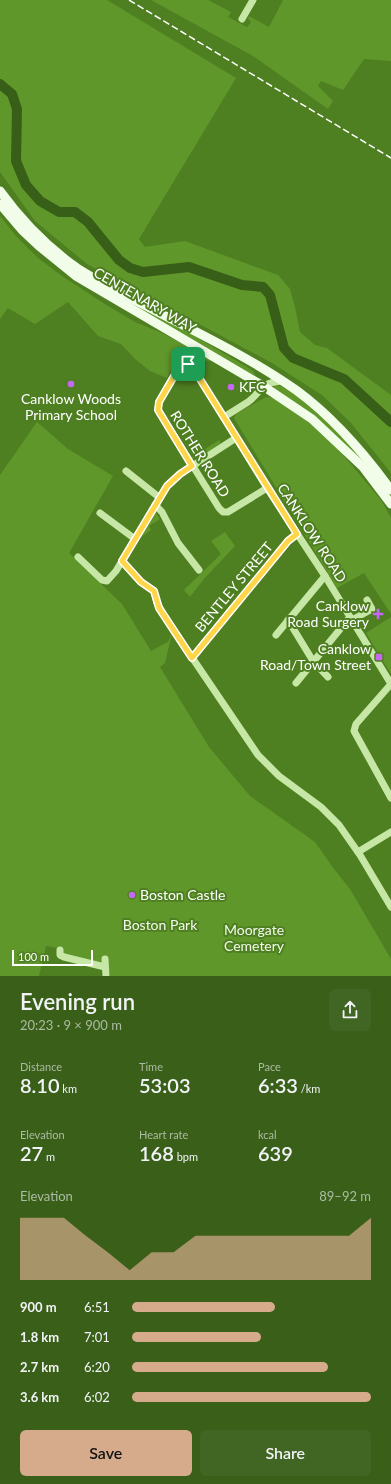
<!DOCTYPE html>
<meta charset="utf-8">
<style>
:root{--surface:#3a5f19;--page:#416522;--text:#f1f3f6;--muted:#abbba2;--accent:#d6ab8b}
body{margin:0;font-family:Lato,sans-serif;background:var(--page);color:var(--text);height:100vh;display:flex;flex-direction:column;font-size:15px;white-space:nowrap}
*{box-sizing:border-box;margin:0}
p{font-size:13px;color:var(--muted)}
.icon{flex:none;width:22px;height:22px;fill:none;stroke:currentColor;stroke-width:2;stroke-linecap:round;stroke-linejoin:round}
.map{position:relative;height:976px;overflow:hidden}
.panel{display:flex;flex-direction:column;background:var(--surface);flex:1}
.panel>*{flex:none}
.scale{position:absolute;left:12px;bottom:10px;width:81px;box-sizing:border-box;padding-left:4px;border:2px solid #fff;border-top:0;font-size:11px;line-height:14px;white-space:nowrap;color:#fff;-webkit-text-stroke:3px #4e7f21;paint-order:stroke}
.pin{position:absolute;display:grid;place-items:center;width:34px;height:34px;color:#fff;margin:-17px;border-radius:8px;box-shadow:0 2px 6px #0006}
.round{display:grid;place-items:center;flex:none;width:42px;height:42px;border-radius:6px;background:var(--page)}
.headline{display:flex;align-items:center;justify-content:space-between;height:68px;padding:0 20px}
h1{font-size:22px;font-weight:600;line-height:30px}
.stats{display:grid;grid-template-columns:repeat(3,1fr);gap:6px;height:68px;padding:4px 20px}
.stats div{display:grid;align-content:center}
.stats b{font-size:20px;font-weight:600}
.stats small{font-size:11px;font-weight:400}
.stats p{font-size:11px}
.chart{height:112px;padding:8px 20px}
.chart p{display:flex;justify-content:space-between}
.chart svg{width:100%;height:72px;margin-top:4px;fill:var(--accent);opacity:.7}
.cta{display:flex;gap:8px;margin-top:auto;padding:8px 20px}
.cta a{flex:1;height:46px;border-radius:6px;background:var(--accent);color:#111;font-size:16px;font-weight:600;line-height:46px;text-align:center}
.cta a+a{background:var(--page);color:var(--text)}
ul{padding:0 20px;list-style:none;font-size:13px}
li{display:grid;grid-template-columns:64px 48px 1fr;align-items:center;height:30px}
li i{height:10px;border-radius:5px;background:var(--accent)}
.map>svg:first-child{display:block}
</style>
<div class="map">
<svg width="391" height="976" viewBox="0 0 391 976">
<rect width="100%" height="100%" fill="#4e7f21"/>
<g fill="#60972b">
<path d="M0 0H107L236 78 139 239 145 247 185 241 278 275 290 289 295 307 300 332 315 345 327 348 391 395V473L351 423 322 395 272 363 87 264 35 221 0 172Z"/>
<path d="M151 0H208L231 12 228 17 247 27 251 22 248 19 249 16 269 27 283 0H391V61L364 59 343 90 321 81 318 86 333 101 328 109 253 56Z"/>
<path d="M0 216 16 236 38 258 62 276 100 301 135 322 162 333 214 361 192 360 174 363 167 378 150 371 135 359 121 344 98 336 68 302 35 324 8 308 0 319Z"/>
<path d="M138 306 186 331 247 367 253 371 256 377 137 307Z"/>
<path d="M275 385C305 389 349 444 368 467L273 388Z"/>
<path d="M266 397 275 398 311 424 334 444 381 500 391 518V614L364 573 337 588 234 418 236 414Z"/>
<path d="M37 422 68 449 113 476 69 553 122 604 151 651 168 642 172 633 165 663 160 667 209 747 250 796 315 842 320 849 334 869 350 889 391 959V976H110L107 960 102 964 64 956 58 948 46 946 39 976H0V475Z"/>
<path d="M219 440 221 443C213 448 201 460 191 458Z"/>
<path d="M156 513 160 519 149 526 151 530 140 538 154 514Z"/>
<path d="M225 532 235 546 203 580 190 597 184 590 221 554 211 541Z"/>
<path d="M391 617V674L366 633Z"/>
</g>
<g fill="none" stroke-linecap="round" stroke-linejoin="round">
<path stroke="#385f17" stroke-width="10" d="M0 84 12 94 17 109 16 161 26 185 40 201 59 212H75L88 222 119 260 130 268 143 272 189 267 242 285 263 287 270 295 284 348 293 358 344 379 391 422"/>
<g stroke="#c6e7a6" stroke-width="7">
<path d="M242 19 253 0"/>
<path d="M224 417C232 412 240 407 248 402 264 390 257 384 281 381"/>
<path d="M126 471 160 498"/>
<path d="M267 488 228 512H223L219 508 158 410 159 402 179 366 188 364 193 368 267 488 325 576 391 684"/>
<path d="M155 505 162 512 178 543 199 570"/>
<path d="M100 513 135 539"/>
<path d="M78 557 102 580 107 581 116 571 167 486 180 474 236 438"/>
<path d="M122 561 141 582 154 591 157 603 168 622 258 755 279 776 321 807 339 825 360 855 391 907"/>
<path d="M288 620 313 661 328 677"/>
<path d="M352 620 372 609 367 600"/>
<path d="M276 635 325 576"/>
<path d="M192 658 288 541 297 534"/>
<path d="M296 683 350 617"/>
<path d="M391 684 356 724 354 731 391 798"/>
<path d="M358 852 391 832"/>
<path d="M60 950V955L64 957 105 967"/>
<path d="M105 959 106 976"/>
</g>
<g stroke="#f1fde8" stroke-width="9">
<path d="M0 191C21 220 47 247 77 268 99 282 122 294 146 306 196 332 249 357 296 390 333 417 364 453 391 490"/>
<path d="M0 204 23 231 39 246 76 276 263 386 312 419 363 467 391 504"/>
</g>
<path stroke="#fff" stroke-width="1.5" stroke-dasharray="7 3" stroke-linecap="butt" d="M129 0 391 158"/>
</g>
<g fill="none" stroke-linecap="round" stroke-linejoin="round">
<g stroke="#fff" stroke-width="8">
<path id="route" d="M182 364H188L193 368 297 534 288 541 192 658 159 608 154 591 141 582 122 561 167 486 180 474 192 466 158 410 159 402 180 366Z"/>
</g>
<use href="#route" stroke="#ffd54a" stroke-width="5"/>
</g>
<g fill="#c668f3" stroke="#4e7f21" stroke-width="1.5">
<circle cx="71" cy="384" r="4"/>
<circle cx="231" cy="387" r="4"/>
<path d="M376 608h4v4h4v4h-4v4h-4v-4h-4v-4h4z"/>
<rect x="375" y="653" width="8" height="8" rx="2"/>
<circle cx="132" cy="895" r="4"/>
</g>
<g text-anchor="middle" stroke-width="4" stroke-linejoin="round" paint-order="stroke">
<g font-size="14" fill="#fff" stroke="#4e7f21">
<text transform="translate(145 300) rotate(30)" y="5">CENTENARY WAY</text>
<text transform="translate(200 454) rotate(58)" y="5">ROTHER ROAD</text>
<text transform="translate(312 533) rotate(57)" y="5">CANKLOW ROAD</text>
<text transform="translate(234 587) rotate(-50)" y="5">BENTLEY STREET</text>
</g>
<g font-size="14" fill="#fff" stroke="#4e7f21" text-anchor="start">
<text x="239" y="392">KFC</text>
<text x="71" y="404" text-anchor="middle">Canklow Woods<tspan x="71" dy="16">Primary School</tspan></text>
<text x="369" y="611" text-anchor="end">Canklow<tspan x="369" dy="16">Road Surgery</tspan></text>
<text x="371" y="654" text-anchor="end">Canklow<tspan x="371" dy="16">Road/Town Street</tspan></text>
<text x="140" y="900">Boston Castle</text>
</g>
<g font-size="14" fill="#f2fbea" stroke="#4e7f21">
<text x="160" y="930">Boston Park</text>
<text x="254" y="935">Moorgate<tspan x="254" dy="16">Cemetery</tspan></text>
</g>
</g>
</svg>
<div class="scale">100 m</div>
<div class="pin" style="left:188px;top:364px;background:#1e9e55"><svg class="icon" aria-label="arrive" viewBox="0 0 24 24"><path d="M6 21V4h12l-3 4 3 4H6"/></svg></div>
</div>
<section class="panel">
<div class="headline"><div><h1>Evening run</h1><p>20:23 · 9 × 900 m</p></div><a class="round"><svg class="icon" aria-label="share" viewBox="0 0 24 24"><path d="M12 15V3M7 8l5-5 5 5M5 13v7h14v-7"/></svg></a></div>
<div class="stats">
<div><p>Distance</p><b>8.10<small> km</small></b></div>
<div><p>Time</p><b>53:03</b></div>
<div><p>Pace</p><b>6:33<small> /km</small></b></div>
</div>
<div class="stats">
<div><p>Elevation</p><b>27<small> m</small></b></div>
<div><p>Heart rate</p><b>168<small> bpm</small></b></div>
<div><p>kcal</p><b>639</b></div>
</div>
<div class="chart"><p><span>Elevation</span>89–92 m</p>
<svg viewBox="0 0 160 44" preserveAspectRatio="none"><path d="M0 44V6L10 6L20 6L30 17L40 27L50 38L60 27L70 27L80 17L90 17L100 17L110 17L120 17L130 17L140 17L150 17L160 6V44z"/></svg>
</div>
<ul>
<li><b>900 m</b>6:51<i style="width:60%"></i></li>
<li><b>1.8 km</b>7:01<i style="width:54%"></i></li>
<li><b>2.7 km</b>6:20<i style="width:82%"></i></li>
<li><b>3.6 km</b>6:02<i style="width:100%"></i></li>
</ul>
<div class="cta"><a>Save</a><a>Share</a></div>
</section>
